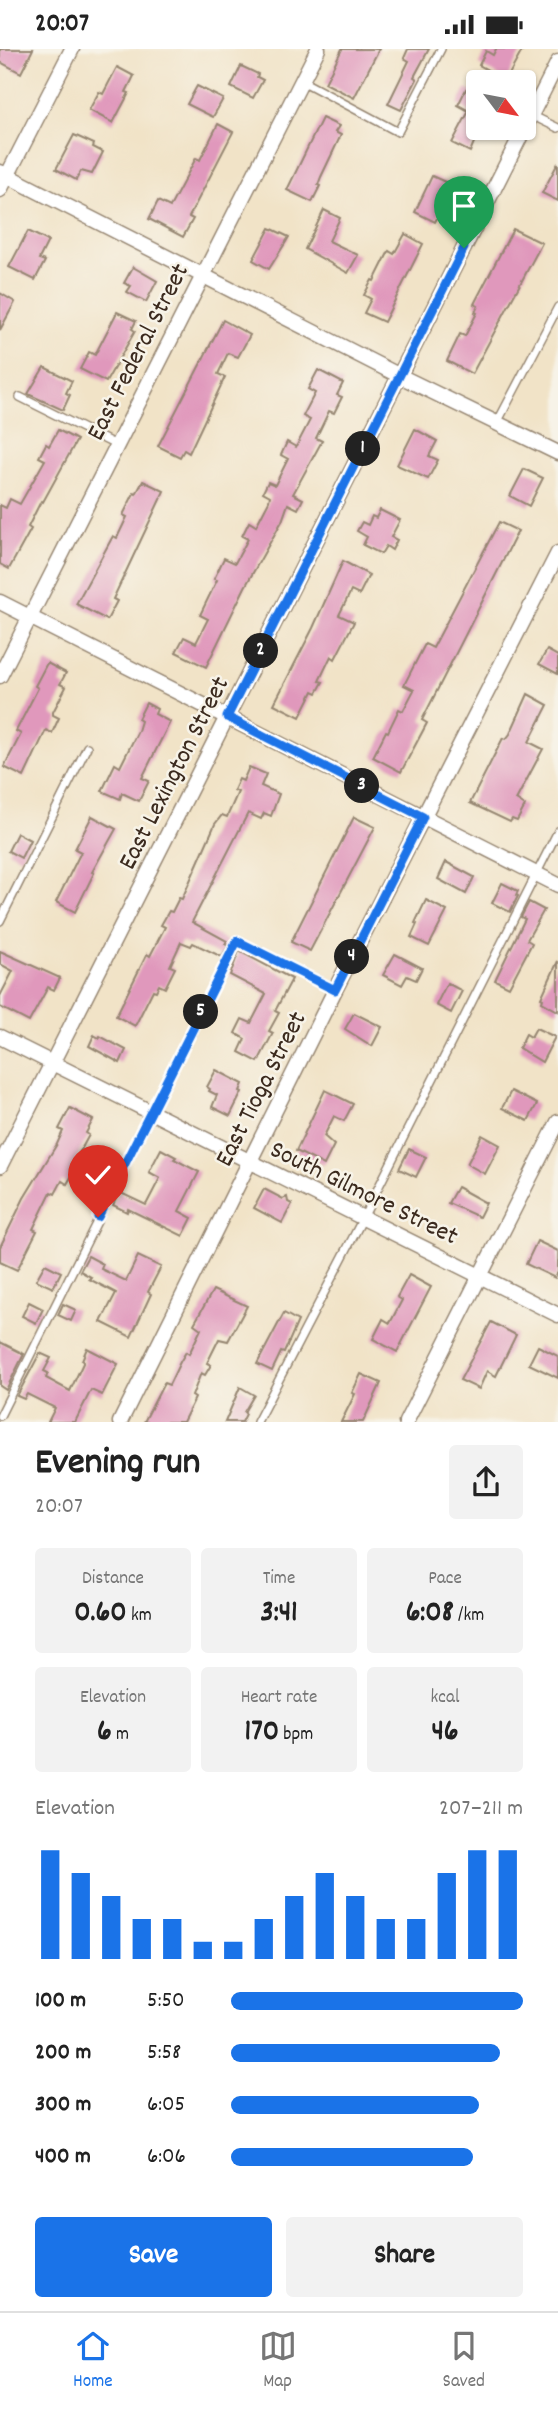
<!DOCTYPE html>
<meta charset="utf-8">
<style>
:root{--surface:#fff;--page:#f2f2f2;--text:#222;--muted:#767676;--line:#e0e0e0;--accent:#1a73e8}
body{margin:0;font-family:Dekko,sans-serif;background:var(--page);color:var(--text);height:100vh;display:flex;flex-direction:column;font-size:26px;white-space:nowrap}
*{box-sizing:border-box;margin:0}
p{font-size:23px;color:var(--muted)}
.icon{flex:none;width:38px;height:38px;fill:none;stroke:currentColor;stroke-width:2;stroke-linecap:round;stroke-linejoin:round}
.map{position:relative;height:1373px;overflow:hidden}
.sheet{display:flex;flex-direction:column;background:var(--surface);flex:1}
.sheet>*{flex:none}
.needle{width:46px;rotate:122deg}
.controls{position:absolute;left:466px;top:21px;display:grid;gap:14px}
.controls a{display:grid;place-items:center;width:70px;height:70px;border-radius:7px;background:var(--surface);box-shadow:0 2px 5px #0004;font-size:35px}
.pin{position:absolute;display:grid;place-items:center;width:60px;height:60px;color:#fff;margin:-72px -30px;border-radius:50% 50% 50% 0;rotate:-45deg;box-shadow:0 0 7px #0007}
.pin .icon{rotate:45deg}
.km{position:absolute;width:35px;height:35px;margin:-18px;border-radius:50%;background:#222;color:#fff;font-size:19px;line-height:35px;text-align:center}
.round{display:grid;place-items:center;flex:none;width:74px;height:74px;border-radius:7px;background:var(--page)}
.head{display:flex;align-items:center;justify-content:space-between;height:119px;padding:0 35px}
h1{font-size:38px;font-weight:700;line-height:52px}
.figures{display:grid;grid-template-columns:repeat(3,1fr);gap:10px;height:119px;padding:7px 35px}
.figures div{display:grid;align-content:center;border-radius:7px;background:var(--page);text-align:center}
.figures b{font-size:30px;font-weight:700}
.figures small{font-size:19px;font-weight:400}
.figures p{font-size:19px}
.chart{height:196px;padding:14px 35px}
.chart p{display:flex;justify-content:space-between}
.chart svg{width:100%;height:126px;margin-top:7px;stroke:var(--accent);stroke-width:6}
.cta{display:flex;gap:14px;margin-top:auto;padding:14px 35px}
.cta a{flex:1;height:80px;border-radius:7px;background:var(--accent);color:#fff;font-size:28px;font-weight:700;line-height:80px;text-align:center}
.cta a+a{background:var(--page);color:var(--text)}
ul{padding:0 35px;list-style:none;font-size:23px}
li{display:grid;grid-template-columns:112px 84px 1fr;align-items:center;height:52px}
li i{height:18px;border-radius:9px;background:var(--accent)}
.status{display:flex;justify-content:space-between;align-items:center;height:49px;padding:0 35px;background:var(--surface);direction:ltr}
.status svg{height:19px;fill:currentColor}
.tabs{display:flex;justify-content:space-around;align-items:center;height:98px;border-top:2px solid var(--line);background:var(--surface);font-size:19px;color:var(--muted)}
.tabs a{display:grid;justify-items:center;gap:4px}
.tabs .active{color:var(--accent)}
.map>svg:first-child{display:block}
</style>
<div class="status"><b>20:07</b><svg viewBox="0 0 49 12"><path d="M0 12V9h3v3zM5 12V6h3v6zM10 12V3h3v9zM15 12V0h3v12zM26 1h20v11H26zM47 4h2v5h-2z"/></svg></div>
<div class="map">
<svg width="558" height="1373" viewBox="0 0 558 1373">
<rect width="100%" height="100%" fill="#f7f3e8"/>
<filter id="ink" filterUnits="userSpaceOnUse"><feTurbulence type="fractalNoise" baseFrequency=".0143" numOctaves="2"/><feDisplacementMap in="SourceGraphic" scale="14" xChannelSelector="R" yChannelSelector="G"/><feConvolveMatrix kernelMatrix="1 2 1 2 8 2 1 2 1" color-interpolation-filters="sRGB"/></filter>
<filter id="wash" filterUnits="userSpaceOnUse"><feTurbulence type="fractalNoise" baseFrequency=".00686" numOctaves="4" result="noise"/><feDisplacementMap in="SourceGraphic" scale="28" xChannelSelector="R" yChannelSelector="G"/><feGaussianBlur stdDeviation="1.57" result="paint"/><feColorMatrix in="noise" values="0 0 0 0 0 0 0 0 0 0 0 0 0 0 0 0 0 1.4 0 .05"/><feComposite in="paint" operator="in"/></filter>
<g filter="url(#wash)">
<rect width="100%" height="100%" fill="#f1e3c7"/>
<g id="blocks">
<g fill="#e098bc">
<path d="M0 0H33L21 24 0 13Z"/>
<path d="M342 0H379L354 49 325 34Z"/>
<path d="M408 0H429L414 28 417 30 401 61 388 55 409 12 404 9Z"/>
<path d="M496 0H523L506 31 479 16 486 2 493 6Z"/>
<path d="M241 17 258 25 257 28 263 31 253 49 231 38Z"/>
<path d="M117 18 134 27 126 43 129 44 113 74 89 61 99 43 103 45Z"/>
<path d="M197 37 223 50 213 68 187 55Z"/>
<path d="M466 40 478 46V79H480L470 103 452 94 469 62 458 56Z"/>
<path d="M322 69 339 77 335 83 341 86 321 128 318 136 320 137 312 153 287 141Z"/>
<path d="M218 75 233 83 189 168 193 170 183 188 149 170 158 152 170 158 196 109 200 111Z"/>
<path d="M74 86 94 95 93 98 103 103 92 125 81 122 76 131 56 120Z"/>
<path d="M558 114V152L542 144Z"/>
<path d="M432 127 454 137 435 173 415 163Z"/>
<path d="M324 161 340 169 329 192 358 206 348 224 305 200Z"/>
<path d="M270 179 289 188 269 220 253 211Z"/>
<path d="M513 180 542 194 472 325 447 312 460 285 465 287 477 264 475 263 478 257 474 255Z"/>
<path d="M28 182 48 192 39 210 45 212 35 231 9 218Z"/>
<path d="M405 185 423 195 384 273 364 264 371 250 364 246 372 231 374 232 389 202 394 205Z"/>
<path d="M133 218 157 232 146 253 127 243 131 237 124 234Z"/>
<path d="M0 244 15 253 0 281Z"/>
<path d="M117 263 136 272 132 280 135 282 106 333 80 320 89 303 95 306Z"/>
<path d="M223 271 250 286 238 308 228 304 218 325 225 328 189 404 184 401 180 408 158 397Z"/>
<path d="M44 318 72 332 66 344 70 346 63 361 28 345Z"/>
<path d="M318 321 343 334 337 346 342 348 334 364 329 362 316 389 322 392 293 445 303 450 298 460 288 455 282 472 245 538 206 618 176 603 184 588 196 594 208 570 200 566 217 531 214 530 224 509 235 514 248 490 242 487 249 473 256 477 269 452 270 447 263 443 268 433 275 436 288 410 281 406 287 393 296 398 310 371 303 367 315 344 308 340Z"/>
<path d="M415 380 437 392 429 407 438 411 428 430 397 416Z"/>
<path d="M58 381 77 391 43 453 41 452 28 478 31 480 9 520 0 515V456L6 459 10 450 20 455 45 411 39 408 46 395 49 397Z"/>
<path d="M524 420 543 429 529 457 510 447Z"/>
<path d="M143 432 164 442 113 550 117 552 107 571 76 555 113 487 117 489 127 468 123 466 134 444 136 445Z"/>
<path d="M380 461 400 471 391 488 397 491 392 501 386 497 381 505 363 496 367 488 357 482 362 473 368 476 372 467 376 469Z"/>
<path d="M499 473 518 482 422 671 427 674 401 723 373 708 386 682 388 683 399 660 403 662 414 641 404 636 425 595 433 599Z"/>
<path d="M343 512 369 526 359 546 351 542 339 566 354 573 335 610 331 607 319 632 323 633 317 644 313 642 300 668 274 655 313 579Z"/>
<path d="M547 601 558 607V625L539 615Z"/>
<path d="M47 614 66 624 60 635 66 638 53 663V666L59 669 52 684 46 681 24 728 4 718 21 685 16 682 38 639 35 637Z"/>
<path d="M528 645 548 656 529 693 543 700 516 751 525 757 517 772 512 770 510 773 470 754 503 689 506 690 510 685Z"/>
<path d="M146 654 157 660 155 665 170 673 142 729 149 732 139 752 122 744 120 750 102 742 115 715 120 718 138 682 141 672 138 670Z"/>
<path d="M249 718 266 725 261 737 279 745 271 767 264 764 261 770 248 764 192 873 227 892 225 895 228 897 222 908 193 894 191 897 181 893 170 917 175 919 165 939 159 936 156 942 153 941 135 977 116 967 147 905 150 907 165 878 161 876 169 862 172 863 179 849 182 850 215 775 222 766 227 768 238 743 234 741 239 730 243 732Z"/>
<path d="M92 767 116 780 92 823 94 824 75 863 56 853 81 803 75 800Z"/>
<path d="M354 768 375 778 310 902 291 893Z"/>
<path d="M17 784 30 791 21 809 8 802Z"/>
<path d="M446 813 474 828 466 845 438 830Z"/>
<path d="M502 834 518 842 516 846 518 847 510 863 492 854Z"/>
<path d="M426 851 447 862 429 897 411 888 417 875 415 874Z"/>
<path d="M529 853 544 861 527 891 532 894 509 938 495 931 525 870 521 868Z"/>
<path d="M0 902 60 929 54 941 48 938 29 973 0 958V947L13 922 0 915Z"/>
<path d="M239 902 292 930 275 962 279 964 269 982 273 984 258 1013 239 1003 245 990 235 984 242 970 251 974 266 945 230 926Z"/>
<path d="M395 905 422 919 416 931 407 927 402 936 383 926Z"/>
<path d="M558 912V962L542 953 543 950 541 949Z"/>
<path d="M447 934 462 942 451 964 436 956Z"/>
<path d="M354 964 382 978 372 997 345 980Z"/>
<path d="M536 979 555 988 542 1013 519 999 526 985 531 988Z"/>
<path d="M94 986 99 989 100 987 126 1001 120 1014 89 997Z"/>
<path d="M216 1021 243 1035 240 1042 242 1043 230 1067 212 1058 217 1046 209 1042 210 1040 207 1038Z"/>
<path d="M325 1041 353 1055 344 1072 334 1067 324 1087 334 1096 324 1116 296 1102Z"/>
<path d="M511 1042 537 1055 528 1072 502 1059Z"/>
<path d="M70 1059 93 1071 86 1084 89 1086 71 1119 75 1121 67 1135 62 1132 55 1145 51 1143 33 1180 37 1182 17 1221 0 1213V1198L24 1149 57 1095 63 1082 59 1080Z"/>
<path d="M482 1086 500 1096 485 1125 467 1115Z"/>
<path d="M161 1100 176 1108 174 1110 199 1123 179 1162 192 1169 183 1187 128 1160 127 1163 113 1156 119 1143 146 1156 160 1129 149 1123Z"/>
<path d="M409 1100 426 1108 416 1128 399 1120Z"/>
<path d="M457 1138 486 1154 479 1168 448 1154Z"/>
<path d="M264 1140 283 1150 287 1148 288 1153 292 1155 282 1174 254 1159Z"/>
<path d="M537 1192 558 1202V1222L555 1229 526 1215Z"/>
<path d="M88 1207 103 1215 101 1220 126 1232 138 1207 161 1218 148 1243 151 1245 131 1288 101 1273 116 1244 89 1230 91 1228 80 1222Z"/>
<path d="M45 1215 61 1223 53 1239 36 1231Z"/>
<path d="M409 1226 431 1238 397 1303 373 1290 383 1270 390 1274 402 1251 397 1248Z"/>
<path d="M213 1241 247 1257 228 1292 219 1290 207 1314 211 1316 205 1326 201 1324 192 1347 195 1349 183 1373H144L164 1334 169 1336 180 1313 186 1303 189 1305 201 1280 194 1275Z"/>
<path d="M29 1253 43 1260 36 1274 22 1267Z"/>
<path d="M63 1255 76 1261 71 1272 58 1266Z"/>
<path d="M284 1264 298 1272 284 1304 281 1303 272 1322 257 1315Z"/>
<path d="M491 1273 516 1286 496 1327 487 1322 479 1340 460 1331Z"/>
<path d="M0 1293 24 1305 6 1341 0 1337Z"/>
<path d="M538 1297 558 1307V1329L529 1315Z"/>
<path d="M87 1299 118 1315 102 1346 91 1341 75 1373H48L55 1359 27 1345 24 1350 17 1347 40 1304 51 1309 44 1322 48 1324 46 1329 70 1342 84 1312 82 1311Z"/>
<path d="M361 1325 381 1334 363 1373H341L355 1345 352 1344Z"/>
<path d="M240 1338 254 1346 244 1363 246 1365 242 1373H225Z"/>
</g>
</g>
</g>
<g filter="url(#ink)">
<use href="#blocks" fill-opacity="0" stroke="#968672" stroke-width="2"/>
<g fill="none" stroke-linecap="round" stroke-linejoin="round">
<g stroke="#968672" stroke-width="10">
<g id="service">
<path d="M302 32 398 83 441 0"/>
<path d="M531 66 558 79"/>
<path d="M20 348 116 396"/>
<path d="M497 374 558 258"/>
<path d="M0 872 87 698"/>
<path d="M0 1367 237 892 335 940"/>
<path d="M257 1373 363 1169 558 782"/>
</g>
</g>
<g stroke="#968672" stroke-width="17">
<g id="minor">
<path d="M0 123 400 327 558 404"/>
<path d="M0 141 72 0"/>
<path d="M0 553 558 836"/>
<path d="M0 627 318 0"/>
<path d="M0 988 558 1266"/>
<path d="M0 1117 558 13"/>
<path d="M120 1373 335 941 558 504"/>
<path d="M406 1373 558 1073"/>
</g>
</g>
<use href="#service" stroke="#fff" stroke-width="7"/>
<use href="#minor" stroke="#fff" stroke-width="14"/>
</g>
</g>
<g fill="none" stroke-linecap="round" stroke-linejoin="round" filter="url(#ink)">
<g stroke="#fff" stroke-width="14">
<path id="route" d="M98 1168 237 892 335 941 423 768 227 668 464 199"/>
</g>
<use href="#route" stroke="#1a73e8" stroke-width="9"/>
</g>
<g text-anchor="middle" stroke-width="5" stroke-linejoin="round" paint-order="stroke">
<g font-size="26" fill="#3b2a1e" stroke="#f7f3e8">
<text transform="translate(136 302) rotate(-63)" y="9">East Federal Street</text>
<text transform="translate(172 723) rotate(-63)" y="9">East Lexington Street</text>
<text transform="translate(259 1039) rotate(-63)" y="9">East Tioga Street</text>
<text transform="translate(365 1142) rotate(26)" y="9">South Gilmore Street</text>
</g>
</g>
</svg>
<div class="controls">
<a><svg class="needle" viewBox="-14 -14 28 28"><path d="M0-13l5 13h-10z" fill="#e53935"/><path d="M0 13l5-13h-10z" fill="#767676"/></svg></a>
</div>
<div class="pin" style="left:464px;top:199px;background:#1e9e55"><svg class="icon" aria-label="arrive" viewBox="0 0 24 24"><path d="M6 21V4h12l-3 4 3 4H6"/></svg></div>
<div class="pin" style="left:98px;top:1168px;background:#d93025"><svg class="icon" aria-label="check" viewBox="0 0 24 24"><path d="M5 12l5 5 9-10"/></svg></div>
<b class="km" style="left:363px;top:400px">1</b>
<b class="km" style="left:261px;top:602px">2</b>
<b class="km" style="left:362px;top:737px">3</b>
<b class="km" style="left:352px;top:908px">4</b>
<b class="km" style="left:201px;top:963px">5</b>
</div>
<section class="sheet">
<div class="head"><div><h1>Evening run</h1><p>20:07</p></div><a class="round"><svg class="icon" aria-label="share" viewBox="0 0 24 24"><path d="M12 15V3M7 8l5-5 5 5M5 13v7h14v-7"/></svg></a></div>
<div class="figures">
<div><p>Distance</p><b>0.60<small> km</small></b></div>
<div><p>Time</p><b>3:41</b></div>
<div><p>Pace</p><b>6:08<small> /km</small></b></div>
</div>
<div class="figures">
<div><p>Elevation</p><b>6<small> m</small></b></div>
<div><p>Heart rate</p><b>170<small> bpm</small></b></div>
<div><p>kcal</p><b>46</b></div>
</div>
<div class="chart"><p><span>Elevation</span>207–211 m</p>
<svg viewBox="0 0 160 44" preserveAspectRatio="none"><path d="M5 44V6M15 44V14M25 44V22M35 44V30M45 44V30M55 44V38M65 44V38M75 44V30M85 44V22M95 44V14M105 44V22M115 44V30M125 44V30M135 44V14M145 44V6M155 44V6"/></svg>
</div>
<ul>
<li><b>100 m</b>5:50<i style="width:100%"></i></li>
<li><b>200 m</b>5:58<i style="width:92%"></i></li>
<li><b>300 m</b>6:05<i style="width:85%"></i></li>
<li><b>400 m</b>6:06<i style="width:83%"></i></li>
</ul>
<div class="cta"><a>Save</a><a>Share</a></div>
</section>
<nav class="tabs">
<a class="active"><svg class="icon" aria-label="home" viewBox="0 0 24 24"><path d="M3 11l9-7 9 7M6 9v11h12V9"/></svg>Home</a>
<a><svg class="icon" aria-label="map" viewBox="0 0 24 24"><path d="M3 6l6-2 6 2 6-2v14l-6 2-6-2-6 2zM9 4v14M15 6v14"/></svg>Map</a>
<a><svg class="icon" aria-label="saved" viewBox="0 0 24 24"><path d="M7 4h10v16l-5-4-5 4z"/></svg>Saved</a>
</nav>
